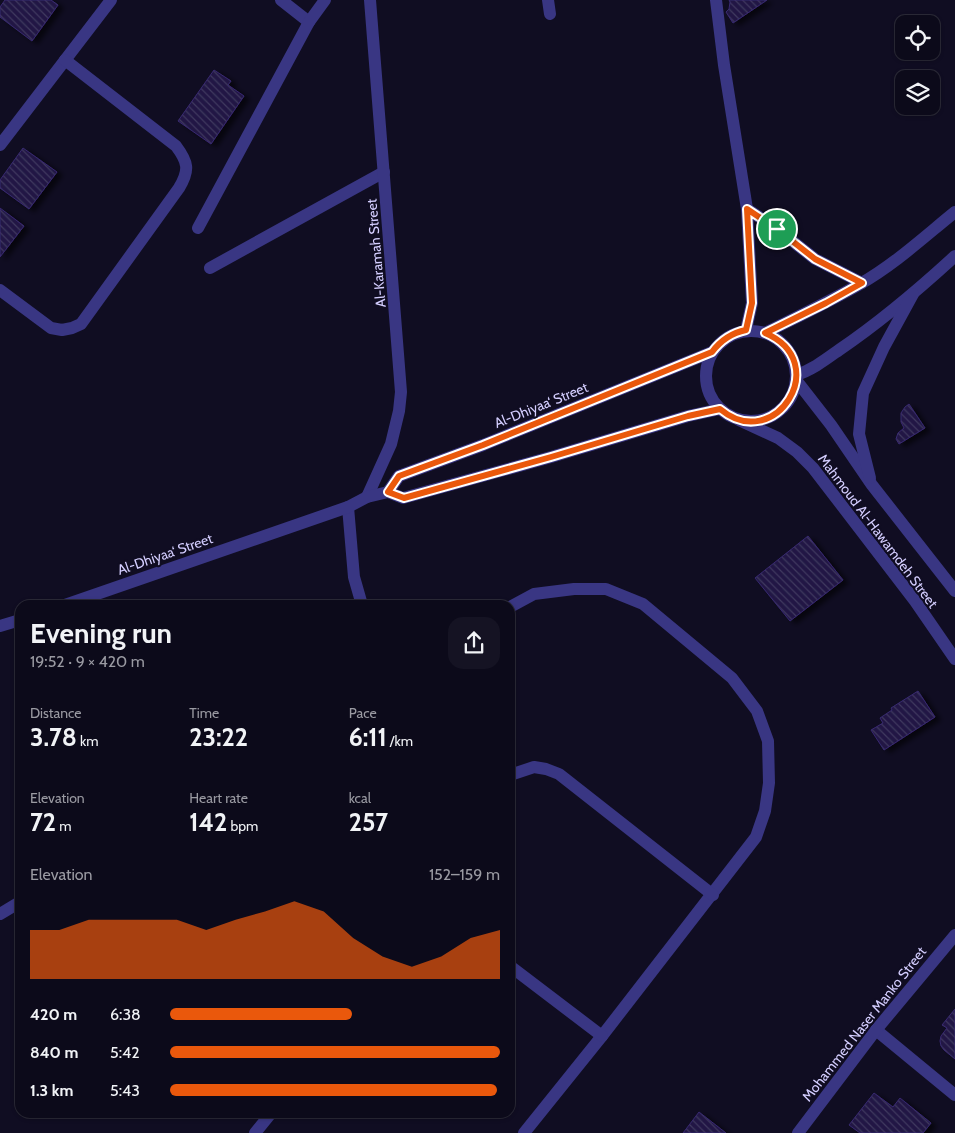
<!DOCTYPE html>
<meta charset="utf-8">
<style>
:root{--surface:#0c0a1a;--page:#151323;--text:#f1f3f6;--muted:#9a9aa2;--line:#2c2b39;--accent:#ea580c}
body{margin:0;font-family:Cabin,sans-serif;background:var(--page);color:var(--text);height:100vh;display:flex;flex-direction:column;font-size:19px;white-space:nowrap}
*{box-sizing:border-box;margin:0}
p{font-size:16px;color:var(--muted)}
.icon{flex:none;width:28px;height:28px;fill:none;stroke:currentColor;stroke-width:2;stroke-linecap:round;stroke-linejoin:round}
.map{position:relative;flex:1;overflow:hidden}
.sheet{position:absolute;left:15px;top:600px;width:500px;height:518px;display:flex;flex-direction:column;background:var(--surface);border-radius:15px;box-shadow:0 1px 4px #0004,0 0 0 1px var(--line)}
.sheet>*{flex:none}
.controls{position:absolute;left:895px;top:15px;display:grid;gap:10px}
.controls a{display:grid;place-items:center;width:45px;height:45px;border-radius:10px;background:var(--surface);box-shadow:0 1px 4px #0004,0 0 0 1px var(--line);font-size:25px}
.pin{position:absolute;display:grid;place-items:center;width:42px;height:42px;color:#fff;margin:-21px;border:2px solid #fff;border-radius:50%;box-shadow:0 1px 5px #0007}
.round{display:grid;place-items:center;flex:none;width:52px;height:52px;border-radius:15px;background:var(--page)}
.overview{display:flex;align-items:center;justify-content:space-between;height:85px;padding:0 15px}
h1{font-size:28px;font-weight:700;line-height:38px}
.stats{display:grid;grid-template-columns:repeat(3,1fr);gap:8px;height:85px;padding:5px 15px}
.stats div{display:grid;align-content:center}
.stats b{font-size:25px;font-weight:700}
.stats small{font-size:14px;font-weight:400}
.stats p{font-size:14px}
.chart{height:140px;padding:10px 15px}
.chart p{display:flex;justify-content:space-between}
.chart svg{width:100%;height:90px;margin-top:5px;fill:var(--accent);opacity:.7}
ul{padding:0 15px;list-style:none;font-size:16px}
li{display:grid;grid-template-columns:80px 60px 1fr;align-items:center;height:38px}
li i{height:12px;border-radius:6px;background:var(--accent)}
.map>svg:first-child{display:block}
</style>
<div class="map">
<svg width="955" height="1133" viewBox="0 0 955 1133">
<defs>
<pattern id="building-back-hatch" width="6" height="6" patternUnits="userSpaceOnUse" patternTransform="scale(1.25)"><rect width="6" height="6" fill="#211844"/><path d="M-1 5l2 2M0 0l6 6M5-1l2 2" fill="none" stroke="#403860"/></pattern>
<filter id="shadow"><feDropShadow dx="5.5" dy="3" stdDeviation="2.5" flood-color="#0009"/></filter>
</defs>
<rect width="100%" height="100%" fill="#100d22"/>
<g fill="url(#building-back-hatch)" stroke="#382971" filter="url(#shadow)">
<path d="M5 0H51L58 5 32 41 0 17V7Z"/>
<path d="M729 0H767L733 23 726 12 729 9 730 2Z"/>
<path d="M214 70 231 81 228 85 244 96 211 144 178 121Z"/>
<path d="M23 148 57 172 29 209 0 188V180Z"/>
<path d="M0 208 24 226 0 257Z"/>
<path d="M909 404 925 428 899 444 896 439 898 433 904 428 901 422V413L905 407Z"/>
<path d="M808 536 843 580 790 621 755 578Z"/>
<path d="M918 691 935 717 884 750 871 730 883 723 880 718 892 710 891 708Z"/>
<path d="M955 1009V1059L944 1050 941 1046 940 1041 941 1036 947 1028 942 1025Z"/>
<path d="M874 1093 893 1107 900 1098 931 1123 923 1133H860L849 1125Z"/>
<path d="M699 1112 726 1133H683Z"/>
</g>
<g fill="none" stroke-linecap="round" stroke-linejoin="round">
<g stroke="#393683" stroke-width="12">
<path d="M281 0 309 22"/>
<path d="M548 0 550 14"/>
<path d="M716 0 724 65 747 209 752 303 746 330"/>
<path d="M0 145 111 0"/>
<path d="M747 209 777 229 815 259 862 283"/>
<path d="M198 228 309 22 325 0"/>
<path d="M210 268 384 172"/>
<path d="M0 290 51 328 62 330 72 328 81 324 179 188C190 170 188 162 176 146L65 60"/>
<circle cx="751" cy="376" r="45"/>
<path d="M765 333C797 317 829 302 860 284 895 264 924 237 955 212"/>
<path d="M796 375C812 370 825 360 839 350 880 322 918 290 955 256"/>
<path d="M796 380 831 425 872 485 955 591"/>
<path d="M739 420 778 438 797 452 813 468 915 601 955 659"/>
<path d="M870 478 859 434 863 393 884 347 913 294"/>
<path d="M388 492 399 476 483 445 712 352"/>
<path d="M367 497 391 444 399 411 401 392 370 0"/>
<path d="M348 507 354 577 362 605"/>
<path d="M65 605 348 507 367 497 388 492 403 498 551 457 688 416 720 409"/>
<path d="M510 607 534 594 574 589H606L643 604 732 678 757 711 768 741 769 783 765 811 756 837 602 1036 524 1133"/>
<path d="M0 626 20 620"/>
<path d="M510 775 534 767 546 769 559 774 713 895"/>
<path d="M0 914 20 902"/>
<path d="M510 966 602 1036"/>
<path d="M876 1030 955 1095"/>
<path d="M255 1133 272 1112"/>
<path d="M798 1133 876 1030 955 935"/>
</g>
</g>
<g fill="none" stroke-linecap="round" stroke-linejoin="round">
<g stroke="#fff" stroke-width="10">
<path id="route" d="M747 209 777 229 815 259 862 283 826 303 765 333C834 362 775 455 720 409L688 416 551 457 404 498 388 492 399 476 483 445 712 352C721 340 731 333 746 330L752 303Z"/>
</g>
<use href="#route" stroke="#ea580c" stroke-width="6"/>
</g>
<g text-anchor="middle" stroke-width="4" stroke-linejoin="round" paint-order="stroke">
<g font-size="14" fill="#d4ceff" stroke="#100d22">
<text transform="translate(376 253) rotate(-95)" y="5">Al-Karamah Street</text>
<text transform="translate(541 405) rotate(-22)" y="5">Al-Dhiyaa‘ Street</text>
<text transform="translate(878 531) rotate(53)" y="5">Mahmoud Al-Hawamdeh Street</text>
<text transform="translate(165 554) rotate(-19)" y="5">Al-Dhiyaa‘ Street</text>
<text transform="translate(864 1024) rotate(-52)" y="5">Mohammed Naser Manko Street</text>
</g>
</g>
</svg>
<div class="controls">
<a><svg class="icon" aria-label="locate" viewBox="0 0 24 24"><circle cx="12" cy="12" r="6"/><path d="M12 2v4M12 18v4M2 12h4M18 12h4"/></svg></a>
<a><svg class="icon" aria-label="layers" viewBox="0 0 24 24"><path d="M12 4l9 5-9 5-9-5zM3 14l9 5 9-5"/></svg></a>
</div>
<div class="pin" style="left:777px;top:229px;background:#1e9e55"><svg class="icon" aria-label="arrive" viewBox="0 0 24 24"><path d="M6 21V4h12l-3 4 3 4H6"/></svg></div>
<section class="sheet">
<div class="overview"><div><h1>Evening run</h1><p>19:52 · 9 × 420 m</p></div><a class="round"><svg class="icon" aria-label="share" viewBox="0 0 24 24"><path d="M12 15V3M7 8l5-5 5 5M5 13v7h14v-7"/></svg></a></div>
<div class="stats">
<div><p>Distance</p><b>3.78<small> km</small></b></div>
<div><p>Time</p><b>23:22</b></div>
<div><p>Pace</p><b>6:11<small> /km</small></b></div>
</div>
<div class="stats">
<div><p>Elevation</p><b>72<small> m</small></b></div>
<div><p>Heart rate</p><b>142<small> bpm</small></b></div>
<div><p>kcal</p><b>257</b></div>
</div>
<div class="chart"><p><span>Elevation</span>152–159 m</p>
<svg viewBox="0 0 160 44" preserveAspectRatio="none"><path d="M0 44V20L10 20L20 15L30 15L40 15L50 15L60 20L70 15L80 11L90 6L100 11L110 24L120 33L130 38L140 33L150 24L160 20V44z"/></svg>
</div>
<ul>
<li><b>420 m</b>6:38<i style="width:55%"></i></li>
<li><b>840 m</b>5:42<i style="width:100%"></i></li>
<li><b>1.3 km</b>5:43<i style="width:99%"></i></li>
</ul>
</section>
</div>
